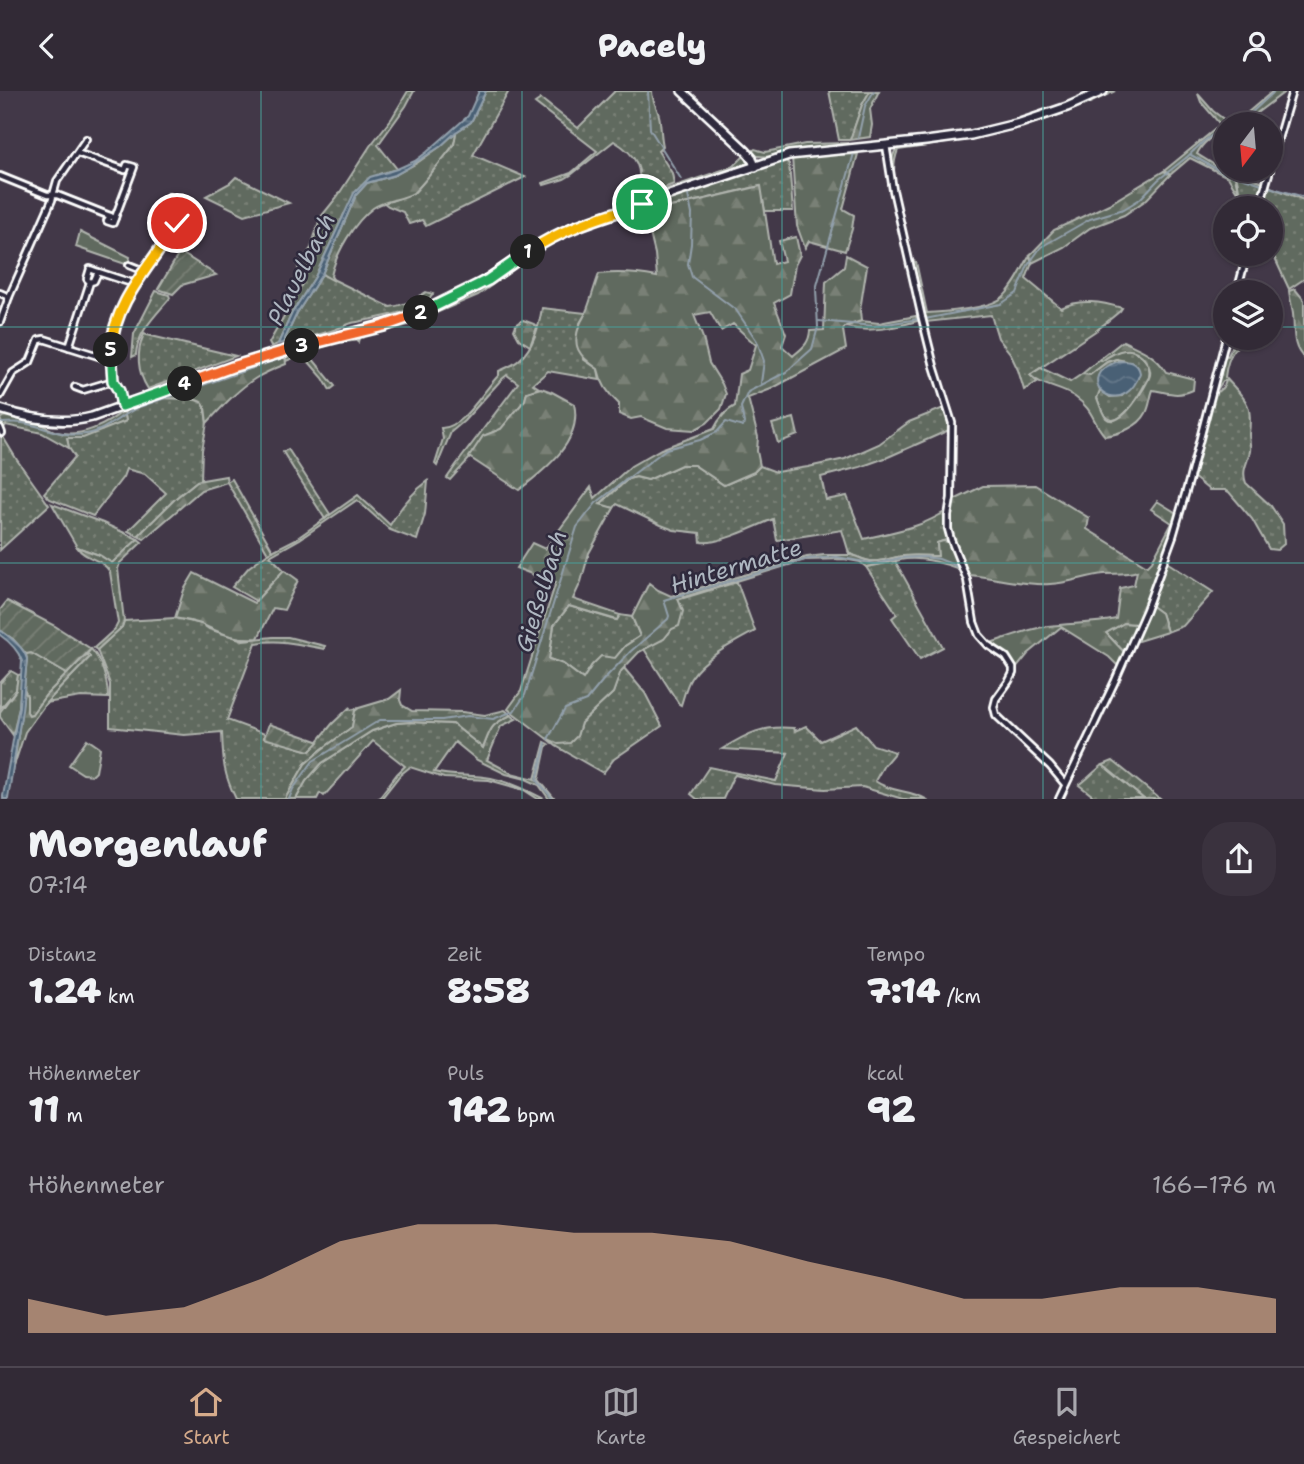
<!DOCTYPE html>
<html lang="de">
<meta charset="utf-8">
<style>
:root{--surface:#322a36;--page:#3a323e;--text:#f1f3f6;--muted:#a8a7ad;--line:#4d4651;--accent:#d6ab8b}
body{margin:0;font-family:"Shantell Sans",sans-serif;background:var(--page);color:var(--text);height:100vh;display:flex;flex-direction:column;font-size:26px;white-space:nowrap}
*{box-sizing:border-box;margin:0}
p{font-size:23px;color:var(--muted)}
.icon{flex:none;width:38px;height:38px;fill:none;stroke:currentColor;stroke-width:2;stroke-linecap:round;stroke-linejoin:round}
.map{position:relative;height:708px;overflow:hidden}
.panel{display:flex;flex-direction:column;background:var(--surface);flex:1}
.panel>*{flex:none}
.needle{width:46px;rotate:196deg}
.buttons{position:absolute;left:1213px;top:21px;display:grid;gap:14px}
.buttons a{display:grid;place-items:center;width:70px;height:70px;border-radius:50%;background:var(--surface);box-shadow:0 2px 5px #0004,0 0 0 2px var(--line);font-size:35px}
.pin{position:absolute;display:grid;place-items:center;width:60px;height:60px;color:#fff;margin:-30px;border:4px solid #fff;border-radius:50%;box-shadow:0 2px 7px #0007}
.km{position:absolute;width:35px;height:35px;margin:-18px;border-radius:50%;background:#222;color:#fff;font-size:19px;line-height:35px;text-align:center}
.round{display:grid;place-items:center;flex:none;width:74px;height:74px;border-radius:28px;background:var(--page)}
.summary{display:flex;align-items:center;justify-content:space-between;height:119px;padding:0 28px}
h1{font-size:38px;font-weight:800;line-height:52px}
.metrics{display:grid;grid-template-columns:repeat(3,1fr);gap:10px;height:119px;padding:7px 28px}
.metrics div{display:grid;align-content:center}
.metrics b{font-size:35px;font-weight:800}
.metrics small{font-size:19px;font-weight:400}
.metrics p{font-size:19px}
.chart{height:196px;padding:14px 28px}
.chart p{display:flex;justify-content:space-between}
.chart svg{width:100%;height:126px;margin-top:7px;fill:var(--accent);opacity:.7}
header{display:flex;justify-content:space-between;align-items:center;height:91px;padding:0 28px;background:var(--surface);font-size:32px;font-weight:800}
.tabs{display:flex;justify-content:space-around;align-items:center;height:98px;border-top:2px solid var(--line);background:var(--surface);font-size:19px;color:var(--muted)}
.tabs a{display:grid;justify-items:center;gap:4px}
.tabs .current{color:var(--accent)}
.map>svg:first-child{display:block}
</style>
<header><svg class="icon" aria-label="back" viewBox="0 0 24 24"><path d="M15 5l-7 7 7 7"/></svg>Pacely<svg class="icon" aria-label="person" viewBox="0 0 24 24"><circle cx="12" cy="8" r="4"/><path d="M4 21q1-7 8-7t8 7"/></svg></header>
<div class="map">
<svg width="1304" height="708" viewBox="0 0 1304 708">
<defs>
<pattern id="grass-dots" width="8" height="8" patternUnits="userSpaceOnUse" patternTransform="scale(1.75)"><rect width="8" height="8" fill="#616a5e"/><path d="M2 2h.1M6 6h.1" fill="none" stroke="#798076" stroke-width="1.8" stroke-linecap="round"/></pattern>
<pattern id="forest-firs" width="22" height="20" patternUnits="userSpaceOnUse" patternTransform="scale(1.75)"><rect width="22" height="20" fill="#616a5e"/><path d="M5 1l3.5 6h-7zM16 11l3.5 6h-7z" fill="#798076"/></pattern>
<pattern id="garden-furrows" width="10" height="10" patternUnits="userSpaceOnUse" patternTransform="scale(1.75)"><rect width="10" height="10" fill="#616a5e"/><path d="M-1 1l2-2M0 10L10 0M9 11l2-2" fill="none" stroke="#798076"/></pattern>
<pattern id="water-waves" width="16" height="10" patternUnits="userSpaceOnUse" patternTransform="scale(1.75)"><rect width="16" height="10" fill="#4a6075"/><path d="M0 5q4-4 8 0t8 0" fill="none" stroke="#65788a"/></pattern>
</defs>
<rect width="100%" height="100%" fill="#423848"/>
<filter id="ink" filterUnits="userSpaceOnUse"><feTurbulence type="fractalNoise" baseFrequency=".0143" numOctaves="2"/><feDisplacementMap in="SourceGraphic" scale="14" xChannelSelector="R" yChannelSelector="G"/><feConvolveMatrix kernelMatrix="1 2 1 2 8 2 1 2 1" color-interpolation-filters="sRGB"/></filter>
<g filter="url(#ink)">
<g fill="url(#grass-dots)" stroke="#b0b4ae" stroke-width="2">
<path d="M408 0H414L406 15 378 54 397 78 379 83 344 123 315 186 292 222 278 253 271 256 269 252 302 193 297 172 305 166 311 157 320 127 337 106 370 55 392 27Z"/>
<path d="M486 0H509L473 64 525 86 426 135 422 129 409 133 403 121 388 115 383 111 391 110 415 101 454 54 456 41 471 31Z"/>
<path d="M615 0H652C652 11 659 19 660 30 661 39 661 46 663 55L658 60 672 82 674 93 657 100 637 104C644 78 637 64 614 50L571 84 564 88 544 94 543 92 571 82 597 60 535 12 541 8 578 37Z"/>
<path d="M829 0H870L862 14 850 49H839Z"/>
<path d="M1108 0H1115C1044 36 975 49 898 59 890 78 896 99 900 119 896 100 885 73 897 57L932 52 1064 19Z"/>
<path d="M1198 3 1213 20 1230 33H1225V39C1214 43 1202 52 1197 63L1226 81H1234L1239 104 1228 86 1190 67 1170 84 1164 80 1219 35V32L1201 11Z"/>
<path d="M848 52V54L801 58 771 66 758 65 751 61 755 58 765 61 805 53Z"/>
<path d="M744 65 747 67V73L744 76 643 110 641 108 643 106 734 75Z"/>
<path d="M785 69 789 73 793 120H765L760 95 645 122 644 115Z"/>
<path d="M1236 82 1264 91 1257 117H1248L1239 99Z"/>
<path d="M236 86 289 112 245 124 206 105 230 92Z"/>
<path d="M1268 95 1304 109V188L1289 198 1271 159 1270 117H1261Z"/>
<path d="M534 160 536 162 478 204 408 234 361 246 359 247 358 251 355 246V245C389 235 423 226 455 211 483 197 508 178 534 160Z"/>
<path d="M1030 164 1032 172 1026 188 1061 217C1080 207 1102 211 1122 217L1120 220 1097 239 1030 284 1037 291 1024 299 1018 279 1010 262 998 247 991 224 926 231 911 169 916 171 927 222C944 221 990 218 1003 206 1015 195 1022 178 1030 164Z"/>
<path d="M322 183 390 216C402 215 416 208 426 201L433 203C423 221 371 228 352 232 345 234 338 238 331 240 315 245 299 249 283 252L297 222Z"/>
<path d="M156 200 169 204 170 207C156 224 137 241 136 264L132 266 134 243Z"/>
<path d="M542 217 586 222 580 232 583 268 598 278 600 289 548 280 533 293 539 297 527 301 525 309 501 338 483 345 470 367 450 389 447 387 456 374 518 292 507 284 501 289 464 330 451 341 437 375 435 373 443 348 441 337C463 338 484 298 499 284V280C506 277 514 274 519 269 534 256 539 235 542 217Z"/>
<path d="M916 225 917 230C893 237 870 242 845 236L861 230 879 232Z"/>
<path d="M144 243 147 244 236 265 148 298C137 281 136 261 144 243Z"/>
<path d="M350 246 354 250 339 251 307 261 335 295 330 299 323 287 302 263 286 270 285 263Z"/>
<path d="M1238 247H1251L1241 250C1239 253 1237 256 1234 259 1229 266 1226 277 1225 286 1245 309 1253 310 1249 343 1249 349 1251 354 1250 360 1248 372 1241 379 1246 392L1271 415 1283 433 1284 453 1277 459 1269 458 1252 428 1229 401 1225 399H1209L1192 385 1211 307 1224 295 1226 290H1223L1218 297 1214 294 1222 264 1228 265 1233 254V250Z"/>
<path d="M1128 258C1140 262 1152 271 1149 286 1144 295 1122 339 1107 327 1102 324 1099 312 1097 307L1100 299 1110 306 1122 305 1138 287 1126 270 1116 268 1107 271 1090 284 1082 283 1100 268 1102 269 1119 259Z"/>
<path d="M177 298 165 307 193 308 204 312 207 332 202 359 201 389 197 390 176 407 138 445 128 440 166 402 145 383 126 378 123 386 93 425 50 408 44 402 75 366 69 357 67 347 126 330 124 319Z"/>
<path d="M946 316 949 328V339L888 366 860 376 821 386 826 409 847 405 864 448C894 440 919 438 946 420L949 448 937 452 938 465C927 465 915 464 904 465 877 469 876 476 849 462L842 439 777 449 773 428C757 435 717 454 701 451L700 442 674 439 661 434 617 413 614 417 599 414 628 388 636 386 648 389 681 374H694L724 394 754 381 760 375 776 381 808 376 845 368 879 353 909 331Z"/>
<path d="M1 346H3L17 369 49 414 0 459Z"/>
<path d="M428 390 425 423 417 449 390 439 357 409 300 448 270 465 284 479 256 510 232 496 249 476 268 462 296 448 358 404 390 434C400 417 411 402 428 390Z"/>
<path d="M52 413 103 432 138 448 112 472 99 464 77 456Z"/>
<path d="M895 470 943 556 920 568 892 527 897 523 866 476Z"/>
<path d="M1165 470 1213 501 1183 535 1167 541 1161 522 1150 514Z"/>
<path d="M737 491 755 540C733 552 705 566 691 587 686 595 684 605 681 614L679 613 644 558C675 543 672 541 677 509Z"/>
<path d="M569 515 616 529 620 524 632 526 640 545 625 555 615 568 592 574 583 588 563 573 549 568 554 534Z"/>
<path d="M175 527 202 533 209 538 243 549 273 546H288L325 555 324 558C299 553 281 548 256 552L227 629 265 643 264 646 310 660 332 633 350 616 349 619 359 617 355 620 352 636 321 659 305 673 285 708H236C223 682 223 670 222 641L184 644 110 636V593L97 559 122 536 124 530Z"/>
<path d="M1124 532 1138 533 1125 562 1106 542Z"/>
<path d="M91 558C102 569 108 592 108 607L81 606 46 612 90 566 89 564H86Z"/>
<path d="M31 562 67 583 46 604 32 623 29 624 27 621V605L24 599 27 568 26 563Z"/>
<path d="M624 577 645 602 662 635 614 668 603 682 556 655 546 647 559 653 577 645 581 632 613 602 620 581Z"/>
<path d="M11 580 18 584 16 599 0 618V592Z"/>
<path d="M511 624 516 628 501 635 487 669 511 682 535 688 545 651 549 653 546 656 539 689 554 707 549 708 539 694 526 688 506 683 477 669 455 651 434 681C453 686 472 683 491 687 511 691 527 699 544 708H538L524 699 489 689 444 687 410 676 400 684 381 708H378L397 683 405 675 373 650 324 705 320 702 317 708H296L306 690 322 672 372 640 396 632 410 631 453 633 483 657C491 637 490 633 511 624Z"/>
<path d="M856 634 873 654 895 661 884 674 875 690C890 701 910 699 926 708H903L862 696 825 698 775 694 735 684 732 688 723 708H697L691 703 709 676 776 690 788 662 722 658C748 642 763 634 794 637L795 640 806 635 821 650Z"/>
<path d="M1103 674 1144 708H1097L1079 694C1088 688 1094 680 1103 674Z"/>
</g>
<g fill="url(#forest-firs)" stroke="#b0b4ae" stroke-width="2">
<path d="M870 0H879L870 18 872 34 870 46 850 49 862 14Z"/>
<path d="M1273 0H1286L1242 33H1234Z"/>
<path d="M456 41C455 46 455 52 452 56 446 64 419 98 413 102 401 109 385 109 373 117 354 131 336 162 331 185L334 190 322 183 356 104 367 92 395 84 417 72 441 55Z"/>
<path d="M858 63 843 118 854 124 852 138 845 160 809 150 805 157 797 135 792 66Z"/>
<path d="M1164 80 1170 84 1146 109 1124 124 1090 137 1064 156 1032 172 1030 164 1054 139 1109 113Z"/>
<path d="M761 95 773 173 784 170 779 150 796 146 800 164 795 174 790 203 774 212 786 243 782 255 793 265C802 257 809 253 810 240L824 239 826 191 844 176 846 164 867 175 860 219 861 230 846 235 843 239 846 258 771 298 748 307 758 346 757 360 760 375 754 381 724 394 694 374H681L648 389 636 386 628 388 600 413 614 417 589 462 581 491 573 508 620 524 617 529 569 515 554 534 549 568 563 573 583 588 592 574 601 565 615 567 625 555 640 545 632 526 649 492 658 499 671 505 807 466 824 464H850L849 462C876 476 877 469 903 465 915 464 926 465 938 465L937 452 943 450 949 451 962 479C944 472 925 466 906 468 893 470 880 474 866 476L860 471 844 468 805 469 678 508 683 520 679 535 672 538 664 548 639 561 621 580 613 602 581 632 577 645 570 652 559 653 546 647 508 618 521 600 556 491 539 486 516 477 532 452 545 458 591 396 595 407 631 375 661 358 714 338C719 328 725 320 735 315L739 283 748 279 756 254 733 233 721 240 710 221 694 224 703 247 709 272 722 293 726 303 721 318 707 332 694 339 667 337 641 326 631 328 619 323V313C608 303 601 293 598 278 579 265 570 255 581 231 583 227 585 225 586 221 591 209 594 196 599 183 619 181 637 182 657 186L655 163 645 122Z"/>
<path d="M1295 198 1304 209V267C1291 254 1295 240 1293 223 1292 215 1290 208 1289 200Z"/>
<path d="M523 229 534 233 537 236 530 255 519 248 514 239 516 234Z"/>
<path d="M1123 250C1141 259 1155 263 1166 281L1194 288 1193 299C1177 306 1170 302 1153 299 1150 306 1150 315 1146 322 1139 336 1119 343 1105 345 1092 331 1094 319 1075 306 1061 296 1042 296 1030 284L1041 277 1070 291 1082 283 1090 284 1107 271 1117 268 1119 270C1106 276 1093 283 1100 299L1097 307C1099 312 1102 322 1106 327 1120 340 1147 295 1150 284 1151 279 1148 273 1145 269 1134 251 1115 260 1102 270L1100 268Z"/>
<path d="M285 263 286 273C276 277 266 281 256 287 238 298 222 316 207 332 206 327 206 318 204 314 200 305 173 308 163 307 197 285 246 275 285 263Z"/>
<path d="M541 297 552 301 574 313C583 350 545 379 519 399L469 366 483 345 501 338 525 309 527 301Z"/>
<path d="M124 319 126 330 83 347H67L69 357 42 342 6 334 4 337 0 328 4 325C13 325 23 326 32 329 40 332 48 338 57 341 80 347 107 334 124 319Z"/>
<path d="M794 327 798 344 778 352 772 333Z"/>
<path d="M226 385 227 391 201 399 144 448 138 445 176 407 197 390Z"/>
<path d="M1035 394 1089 427 1087 438 1147 475 1152 470 1172 432 1151 418 1157 410 1178 423 1161 472 1138 533 1124 532 1106 542 1125 562 1119 576 1109 566 1061 536 1028 563 1015 579C1012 565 999 560 988 553 1008 546 1028 538 1048 535 1071 532 1093 533 1116 528L1120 497 1134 494 1137 480C1126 484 1115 482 1104 483 1086 485 1069 492 1050 493 1023 495 995 486 968 484L965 481 949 434 954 409 983 395Z"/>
<path d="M138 448 142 451 120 472 118 478 124 530 122 536 97 559 94 557 115 538 118 532 110 481C102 467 85 469 77 456L99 464 112 472Z"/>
<path d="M284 479 298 489 284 519 273 517 258 547C237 549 222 543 203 534 194 530 184 529 175 527L184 499 194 482 254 512Z"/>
<path d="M1150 514 1161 522 1167 541 1135 551Z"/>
<path d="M86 564H89L90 566 46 612 25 641 14 675 24 599 27 605V621L29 624 32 623 46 604Z"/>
<path d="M22 583 19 616 13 644 0 626V621L16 599 18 584Z"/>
<path d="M401 599 400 609 402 614 412 620 462 621 485 624 505 619 511 624C490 634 491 637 483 657L453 633 410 631 396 632 372 640 322 672 306 690 296 708H285L305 673 321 659 352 636 355 620 359 617 389 608Z"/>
</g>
<g fill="#616a5e" stroke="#b0b4ae" stroke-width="2">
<path d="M80 141 130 166 128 174 76 156Z"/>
<path d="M87 648 100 657 96 681 93 684 83 683 69 674Z"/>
</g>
<g fill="url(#garden-furrows)" stroke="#b0b4ae" stroke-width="2">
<path d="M180 161 216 184 182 194 173 203 158 198Z"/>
<path d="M288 358 330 423 325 428 283 361Z"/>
<path d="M232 388 273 460 268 462 227 391Z"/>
<path d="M7 510 55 535 91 558 67 583 31 562 26 563 13 548 0 539V519Z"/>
<path d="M269 633 317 650 319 651 310 660 264 647Z"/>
<path d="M1113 670 1160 708H1144L1103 674Z"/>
</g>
<g fill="url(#water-waves)" stroke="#92a0ac" stroke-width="2">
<path d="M479 0H486L471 31 456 41 441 55 406 78 395 84 367 92 356 104 322 183 297 222 283 252 278 253 292 222 315 186 354 102 370 86 397 78 415 70 427 61 468 25Z"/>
<path d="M1119 270C1129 270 1138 270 1140 282 1126 324 1086 301 1100 281 1104 276 1113 272 1119 270Z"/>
<path d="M0 539C11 547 23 555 27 568L22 619 8 708H3V705L19 616 22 570C18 559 10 551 0 544Z"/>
</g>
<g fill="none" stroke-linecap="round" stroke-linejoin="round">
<g stroke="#92a0ac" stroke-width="2">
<path d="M648 0 650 38 681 88"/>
<path d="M1239 33 1275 0"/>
<path d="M858 47 865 15 874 0"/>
<path d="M1191 64 1224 82 1234 85"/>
<path d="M1238 85 1262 93"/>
<path d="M1269 96 1304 106"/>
<path d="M688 104 692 123 691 153 688 173 692 186 736 219 757 250 764 270 761 292"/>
<path d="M925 228 1001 213 1017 202 1028 174 1041 156 1090 128 1124 118 1140 108 1158 89 1187 66 1204 50 1221 38 1225 37"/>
<path d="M819 230 874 235 919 228"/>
<path d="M0 332C7 332 15 331 22 332 44 335 63 347 86 343 106 340 121 324 139 316L279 268 280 263"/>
<path d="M548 648 565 618 586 610 604 588 631 560 668 528 669 525 664 509 667 508 808 468 837 466 876 473 900 467 923 466 939 468 959 476"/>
<path d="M546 652 537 689 552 707"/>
<path d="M289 708 293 698 313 670 380 629H442L468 625 493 628 514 620 525 604 577 436 596 412 666 358 700 349 717 341 726 331 743 336 744 332 741 316 748 301 786 281 812 258 818 236 816 198 854 62"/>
</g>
<g stroke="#fff" stroke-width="10">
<g id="street">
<path d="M86 48 57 90 53 104H57L115 127"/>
<path d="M886 54 893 99 922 227 934 275 952 332 951 407 948 425V438L951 449 967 489 974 531 979 544 988 554 1006 566 1013 577V582L1009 590 996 608 994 616 996 624 1050 675 1065 693"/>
<path d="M77 62 125 79"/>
<path d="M1270 75 1292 0"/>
<path d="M0 85 47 104H53L52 109 9 206 0 231"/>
<path d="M1259 117 1270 79"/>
<path d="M110 125 107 130 113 132 134 76 127 74 125 79"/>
<path d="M144 180C154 167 181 137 177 121 176 116 172 110 169 106"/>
<path d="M98 181 135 193"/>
<path d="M1237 201 1247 163"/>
<path d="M0 202 9 206"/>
<path d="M69 256 90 191 87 188 90 178 98 181 94 190 90 191"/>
<path d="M75 296 83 299 113 290"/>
<path d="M0 305 13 282 30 271 39 249 44 248 111 269"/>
<path d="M122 315C121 309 120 304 118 299 117 296 114 292 113 289 103 249 123 211 144 180L129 174"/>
<path d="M0 337 2 342"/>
<path d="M1059 708 1115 590 1146 519 1173 445 1189 390 1226 247"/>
</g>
</g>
<g stroke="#fff" stroke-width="12">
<g id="secondary">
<path d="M682 0 746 60 752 67 755 76"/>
<path d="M0 318C30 328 61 334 92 326L232 276 277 262 411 226 433 217 472 198 539 154 573 136 789 64 926 50 971 44 1020 32 1067 16 1103 0"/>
</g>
</g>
<use href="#street" stroke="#2f2a3d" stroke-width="4.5"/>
<use href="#secondary" stroke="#2f2a3d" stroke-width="7"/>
</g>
</g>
<g fill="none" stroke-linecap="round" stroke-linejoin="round" filter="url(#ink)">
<g stroke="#fff" stroke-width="14">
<path id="split-1" d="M528 161C563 137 602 126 642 113"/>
</g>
<g stroke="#fff" stroke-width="14">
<path id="split-2" d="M421 222 488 189 528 161"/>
</g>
<g stroke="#fff" stroke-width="14">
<path id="split-3" d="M302 255 384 235 421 222"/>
</g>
<g stroke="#fff" stroke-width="14">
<path id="split-4" d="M185 293 232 276 302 255"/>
</g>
<g stroke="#fff" stroke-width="14">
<path id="split-5" d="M111 259 113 290 119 300 122 315 185 293"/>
</g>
<g stroke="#fff" stroke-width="14">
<path id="split-6" d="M111 259C114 209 153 173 177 132"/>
</g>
<use href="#split-1" stroke="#f5b400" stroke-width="9"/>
<use href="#split-2" stroke="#22a559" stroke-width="9"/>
<use href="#split-3" stroke="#f0652b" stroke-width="9"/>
<use href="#split-4" stroke="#f0652b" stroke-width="9"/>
<use href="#split-5" stroke="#22a559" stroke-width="9"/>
<use href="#split-6" stroke="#f5b400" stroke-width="9"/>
</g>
<path fill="none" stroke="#4b9892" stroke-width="2" stroke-opacity="0.55" d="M261 0V708M522 0V708M782 0V708M1043 0V708M0 236H1225M1270 236H1304M0 472H1304"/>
<g text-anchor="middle" stroke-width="5" stroke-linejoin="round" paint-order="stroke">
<g font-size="23" font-style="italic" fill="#aeb7c1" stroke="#2f2a3d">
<text transform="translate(301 178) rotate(-63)" y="8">Plauelbach</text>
<text transform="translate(736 475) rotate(-17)" y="8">Hintermatte</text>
<text transform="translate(541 500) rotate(-73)" y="8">Gießelbach</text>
</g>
</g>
</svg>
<div class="buttons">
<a><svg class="needle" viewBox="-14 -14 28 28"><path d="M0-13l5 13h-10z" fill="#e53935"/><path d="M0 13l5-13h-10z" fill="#a8a7ad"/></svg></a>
<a><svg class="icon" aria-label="locate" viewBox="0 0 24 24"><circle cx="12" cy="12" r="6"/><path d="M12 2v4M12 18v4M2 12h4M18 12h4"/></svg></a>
<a><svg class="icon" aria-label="layers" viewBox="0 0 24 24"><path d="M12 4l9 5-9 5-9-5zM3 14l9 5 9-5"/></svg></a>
</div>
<div class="pin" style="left:642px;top:113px;background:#1e9e55"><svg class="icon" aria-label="arrive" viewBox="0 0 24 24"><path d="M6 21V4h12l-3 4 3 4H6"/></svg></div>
<div class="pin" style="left:177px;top:132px;background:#d93025"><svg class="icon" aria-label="check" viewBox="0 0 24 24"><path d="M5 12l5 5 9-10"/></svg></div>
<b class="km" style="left:528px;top:161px">1</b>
<b class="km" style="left:421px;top:222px">2</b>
<b class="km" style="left:302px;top:255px">3</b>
<b class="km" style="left:185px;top:293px">4</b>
<b class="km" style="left:111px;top:259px">5</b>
</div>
<section class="panel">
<div class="summary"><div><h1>Morgenlauf</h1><p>07:14</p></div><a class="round"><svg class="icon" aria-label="share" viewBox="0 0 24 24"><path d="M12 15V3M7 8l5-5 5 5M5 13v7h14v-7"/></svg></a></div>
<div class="metrics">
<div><p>Distanz</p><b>1.24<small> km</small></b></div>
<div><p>Zeit</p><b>8:58</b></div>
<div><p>Tempo</p><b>7:14<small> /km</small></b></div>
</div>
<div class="metrics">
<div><p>Höhenmeter</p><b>11<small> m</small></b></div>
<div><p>Puls</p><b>142<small> bpm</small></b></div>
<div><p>kcal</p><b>92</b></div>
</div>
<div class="chart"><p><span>Höhenmeter</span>166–176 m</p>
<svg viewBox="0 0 160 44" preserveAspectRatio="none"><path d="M0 44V32L10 38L20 35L30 25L40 12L50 6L60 6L70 9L80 9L90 12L100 19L110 25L120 32L130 32L140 28L150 28L160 32V44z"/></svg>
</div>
</section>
<nav class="tabs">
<a class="current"><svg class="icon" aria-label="home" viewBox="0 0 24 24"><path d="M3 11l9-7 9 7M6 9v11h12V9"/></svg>Start</a>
<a><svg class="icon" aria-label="map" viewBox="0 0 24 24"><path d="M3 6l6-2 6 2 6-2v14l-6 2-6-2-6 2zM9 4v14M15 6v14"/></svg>Karte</a>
<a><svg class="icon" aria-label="saved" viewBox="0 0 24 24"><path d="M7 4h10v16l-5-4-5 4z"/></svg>Gespeichert</a>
</nav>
